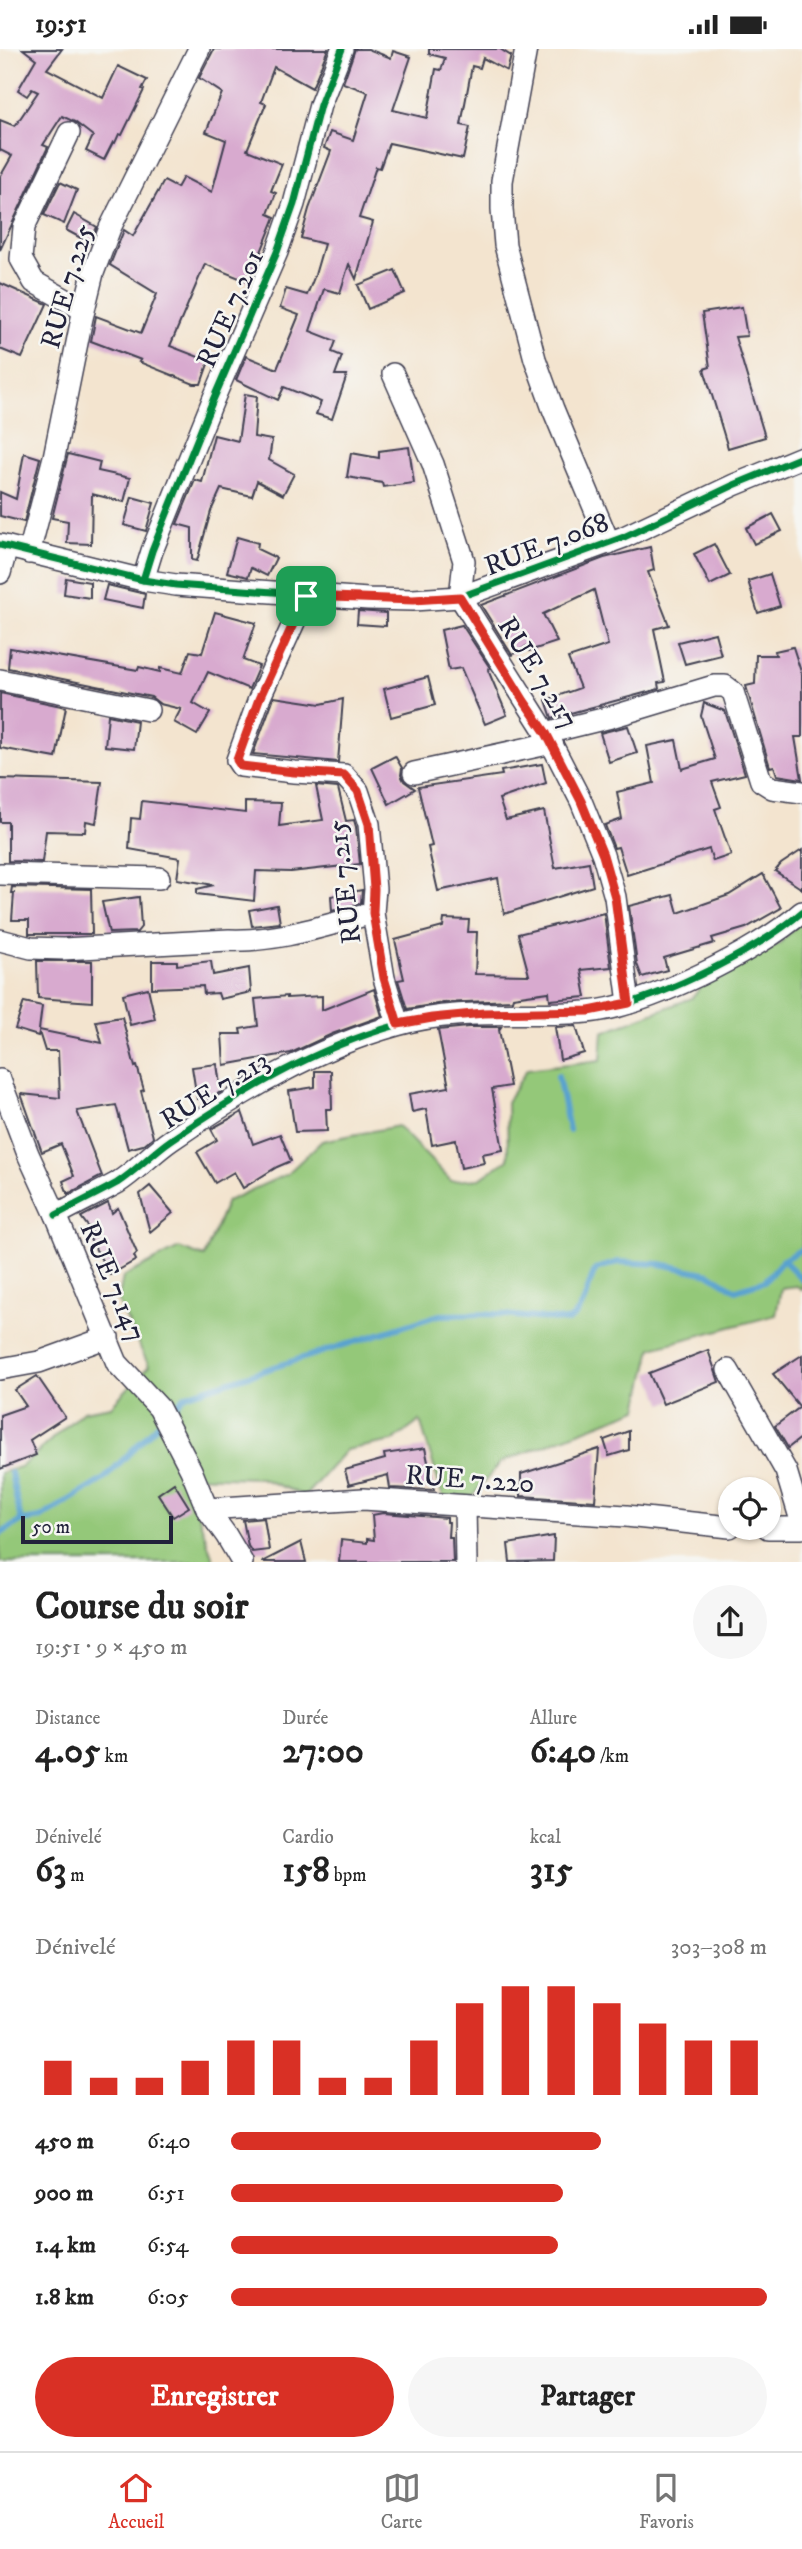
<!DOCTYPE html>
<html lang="fr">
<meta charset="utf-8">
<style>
:root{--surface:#fff;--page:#f6f6f6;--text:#222;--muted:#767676;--line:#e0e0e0;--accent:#d93025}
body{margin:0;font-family:"IM FELL DW Pica",serif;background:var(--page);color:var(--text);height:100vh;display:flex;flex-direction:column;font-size:26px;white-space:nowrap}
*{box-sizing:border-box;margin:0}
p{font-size:23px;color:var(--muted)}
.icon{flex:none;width:38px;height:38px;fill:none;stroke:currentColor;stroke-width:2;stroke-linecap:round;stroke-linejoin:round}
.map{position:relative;height:1513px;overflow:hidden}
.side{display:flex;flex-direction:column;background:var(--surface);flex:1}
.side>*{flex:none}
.tools{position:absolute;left:718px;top:1428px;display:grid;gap:14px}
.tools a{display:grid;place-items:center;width:63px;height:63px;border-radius:50%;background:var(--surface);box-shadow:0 2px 5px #0004;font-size:35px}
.scale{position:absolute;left:21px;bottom:18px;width:152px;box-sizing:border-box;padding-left:7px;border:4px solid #22223b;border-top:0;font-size:19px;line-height:24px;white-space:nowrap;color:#22223b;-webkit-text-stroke:5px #f6f6f2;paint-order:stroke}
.pin{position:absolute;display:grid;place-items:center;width:60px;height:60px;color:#fff;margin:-30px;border-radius:14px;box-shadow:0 4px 10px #0006}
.round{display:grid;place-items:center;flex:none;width:74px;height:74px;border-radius:37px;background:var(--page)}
.summary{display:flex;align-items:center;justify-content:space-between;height:119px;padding:0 35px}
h1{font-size:38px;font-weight:800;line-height:52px}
.figures{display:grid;grid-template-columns:repeat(3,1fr);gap:10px;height:119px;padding:7px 35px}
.figures div{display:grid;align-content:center}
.figures b{font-size:35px;font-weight:800}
.figures small{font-size:19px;font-weight:400}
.figures p{font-size:19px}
.chart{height:196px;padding:14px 35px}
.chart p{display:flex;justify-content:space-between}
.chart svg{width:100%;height:126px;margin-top:7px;stroke:var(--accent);stroke-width:6}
.primary-button{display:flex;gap:14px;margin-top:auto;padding:14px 35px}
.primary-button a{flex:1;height:80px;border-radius:42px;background:var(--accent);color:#fff;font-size:28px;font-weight:800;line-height:80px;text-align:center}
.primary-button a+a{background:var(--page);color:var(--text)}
ul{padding:0 35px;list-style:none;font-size:23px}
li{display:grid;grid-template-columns:112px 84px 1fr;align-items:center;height:52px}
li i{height:18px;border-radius:9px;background:var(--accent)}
.status{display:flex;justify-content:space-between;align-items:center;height:49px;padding:0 35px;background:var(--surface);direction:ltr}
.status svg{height:19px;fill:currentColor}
.dock{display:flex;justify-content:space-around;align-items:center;height:98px;border-top:2px solid var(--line);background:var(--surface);font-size:19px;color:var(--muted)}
.dock a{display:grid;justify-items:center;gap:4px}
.dock .current{color:var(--accent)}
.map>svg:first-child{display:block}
</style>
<div class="status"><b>19:51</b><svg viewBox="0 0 49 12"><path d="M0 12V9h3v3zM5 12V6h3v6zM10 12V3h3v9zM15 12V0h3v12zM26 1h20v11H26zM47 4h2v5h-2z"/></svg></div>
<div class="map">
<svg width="802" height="1513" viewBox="0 0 802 1513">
<rect width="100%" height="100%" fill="#f6f6f2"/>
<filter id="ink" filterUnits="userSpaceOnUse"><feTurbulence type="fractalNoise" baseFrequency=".0143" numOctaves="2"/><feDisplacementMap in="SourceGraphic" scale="14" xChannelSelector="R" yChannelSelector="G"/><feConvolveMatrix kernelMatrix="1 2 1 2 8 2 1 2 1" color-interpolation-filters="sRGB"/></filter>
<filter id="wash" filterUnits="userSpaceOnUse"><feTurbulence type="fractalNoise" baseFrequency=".00686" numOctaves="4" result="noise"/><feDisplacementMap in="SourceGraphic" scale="28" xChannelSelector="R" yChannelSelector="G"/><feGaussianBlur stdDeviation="1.57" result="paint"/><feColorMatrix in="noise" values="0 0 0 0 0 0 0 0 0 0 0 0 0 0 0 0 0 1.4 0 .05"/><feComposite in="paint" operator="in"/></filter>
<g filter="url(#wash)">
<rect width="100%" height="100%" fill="#f3e4cf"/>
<path fill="#94c879" stroke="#5b755a" stroke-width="2" d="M802 871V1241L797 1237 781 1239 776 1266 652 1299 638 1360 501 1413 471 1449 443 1448 420 1372 393 1392 346 1401 305 1447 260 1429 185 1427 214 1513H0V1424L22 1417 83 1362 111 1357 149 1317 118 1252 123 1228 179 1199 204 1208 227 1152 287 1125 322 1092 398 1077 451 1132 480 1130 508 1110 507 1053 527 1020 601 1011 603 983 692 949 713 922 779 895Z"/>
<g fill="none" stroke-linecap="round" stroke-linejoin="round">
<g stroke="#58a2cf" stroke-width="6">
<path d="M558 1027 569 1081"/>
<path d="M783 1211 802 1230"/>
<path d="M168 1365 186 1346 439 1266 495 1265 568 1272C588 1259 585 1240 596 1220L618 1213 660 1215 710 1225 736 1241 765 1232 783 1211 802 1200"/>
<path d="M11 1424 21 1472"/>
<path d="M0 1485 21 1472 40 1469 104 1430 161 1372"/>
</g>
</g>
<g id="blocks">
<g fill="#d8aacf">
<path d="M23 0H62L47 20 103 49 118 17 147 31 142 40 144 41 122 86 119 85 115 94 113 93 104 111 86 102 93 87 75 73 62 67 43 96 48 98 0 201V128L12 107 0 101V71L15 77 38 43 32 40 27 47 18 41 36 10Z"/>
<path d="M214 0H328L312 39 274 18 261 53 266 55 247 101 282 115 271 142 276 144 268 165 275 168 249 233 205 215 170 297 209 312 201 335H194L139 313 141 311 91 292 96 267 141 284 157 245 110 216 124 181 133 187 164 132 177 139 183 128 212 143 226 91 206 83 222 44 199 29Z"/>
<path d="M355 0H368L391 9 393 2 411 8 393 61 427 69 436 20 441 21 445 9 429 5V0H500L511 7 507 22 483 9 480 19 472 17 461 76 470 78 463 110 389 94 380 119 376 118 359 169 373 173 356 230 349 215 340 244 324 240 310 282 336 292 332 303 342 307 335 326H347L332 370 316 365 321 353 284 338 278 351 236 331 246 307 277 320 299 266 280 259 286 240 307 246 315 226 324 195 301 189 309 160 331 102 324 99 330 83 353 91 368 43 343 34Z"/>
<path d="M60 133 77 141 64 175 44 166Z"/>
<path d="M74 165 97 178 90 194 66 181Z"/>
<path d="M395 221 405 244 368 260 358 236Z"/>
<path d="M0 234 47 255 22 309 0 300Z"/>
<path d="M742 258 747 287 735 288 765 388 728 399 704 320 710 318 702 264Z"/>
<path d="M245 345 257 347 254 388 272 391 269 411 294 425 283 446 257 432 252 447 221 440 211 462 197 512 192 511V479L177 475 195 431 202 433 214 386 238 392Z"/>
<path d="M409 398 414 434 383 438 382 434 347 428 351 404 379 409V402Z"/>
<path d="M24 404 40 409 24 473 0 467V443L16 450Z"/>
<path d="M68 405 100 413 98 422 130 429 124 453 92 445 91 495 67 494 68 472 52 469Z"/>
<path d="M132 448 154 454 146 482 124 476Z"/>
<path d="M773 465 782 482 754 495 746 479Z"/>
<path d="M237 488 258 494 257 500 276 509 267 527 251 519 248 528 227 523Z"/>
<path d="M714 495 730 526 710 536 694 505Z"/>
<path d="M650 498 654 521 648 523 669 576 654 580 665 633 658 634 659 640 552 669 546 651 580 639 568 609 608 596 594 541 543 565 557 593 529 602 527 597 512 606 481 556 604 509Z"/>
<path d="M770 525 780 557 758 564 748 532Z"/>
<path d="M66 529 90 533V549L64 545Z"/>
<path d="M107 536 145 545 143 559 103 551Z"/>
<path d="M358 562 386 564V577L357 575Z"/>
<path d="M215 563 256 574 243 611 259 617 249 640 208 623 193 654 210 664 197 686 174 673 181 660 160 655 151 648 8 619 10 599 138 621 139 618 160 623V619L182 624 190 602 202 604Z"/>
<path d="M462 576 490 619 488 621 507 666 485 675 461 619 449 621 441 581Z"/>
<path d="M715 584 721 606 685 615 678 593Z"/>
<path d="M793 598 802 626V688H795L802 730 777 726 774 717 770 718 746 637 755 635 756 606H776L775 602Z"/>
<path d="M428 628 435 656 391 668 384 640Z"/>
<path d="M0 644 66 658 56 709 0 699Z"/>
<path d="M274 648 321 655 343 650 338 713 253 705Z"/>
<path d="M704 654 725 662 745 725 712 733 721 758 715 760 731 806 713 812 709 800 627 826 618 798 614 799 605 776 622 770 617 743 654 734 647 697 676 691 682 720 715 710 701 667Z"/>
<path d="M108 666 137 672 134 700 105 697Z"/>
<path d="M628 677 637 704 609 713 600 684Z"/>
<path d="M395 707 402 719 401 726 404 732 415 740 389 755 372 719Z"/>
<path d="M542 715 546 734 499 750 506 771 544 762 555 819 589 813 593 837 504 865 498 829 438 842 428 798 432 797 418 738 502 726 501 722Z"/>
<path d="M0 730 102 733 96 774 86 772 85 783 46 782 42 813 8 812V773H0Z"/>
<path d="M316 737 338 739 346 772 354 771 356 778 360 815 291 823 256 822 254 852 197 845V840L214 836 177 830 180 809 129 800 131 769 140 770 142 752 245 764V753L281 754 279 777 323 771Z"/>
<path d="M802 801V840L775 822 781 815Z"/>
<path d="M763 825 781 859 746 879 712 889 714 894 664 909 667 921 642 928 637 915 629 857 673 846 678 864 729 846Z"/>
<path d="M12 838 91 840 92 885H29V871H12L14 844H11Z"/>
<path d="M362 841 361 854 332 862 331 847Z"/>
<path d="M139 848 141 878 137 883 109 884 102 853Z"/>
<path d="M277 856 280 874 252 877 249 861Z"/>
<path d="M604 864 611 918 581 921 586 948 550 951 549 943 513 948 512 951 443 954 407 960 398 931 404 930 395 891 443 878 444 870 469 871 468 883H477L475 925 529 926 518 885Z"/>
<path d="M37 912H92V953L38 949Z"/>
<path d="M152 912H177V916L211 912 213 926 249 919 251 943 220 950 218 944 204 945 203 937 152 939Z"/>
<path d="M148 939 155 970 130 976 123 945Z"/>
<path d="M374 940 382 967 332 985 291 1004 224 1016 222 985H241L240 980 258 977 255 950 287 947V949L322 947V961Z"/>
<path d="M24 953 42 957 39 981 102 994 96 972 122 968 135 1018 137 1017 144 1041 141 1042 153 1088 143 1096 128 1100 116 1056 77 1062 102 1127 68 1145 63 1132 74 1127 61 1095 42 1103 21 1045 60 1049 58 1002H45L39 983 38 987 15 980Z"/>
<path d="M576 977 584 1004 560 1011 555 978Z"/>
<path d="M468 978H501L499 981 510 1037 492 1040 503 1101 482 1105 484 1114 461 1119 456 1091 432 1096 426 1060 412 1063 409 1045 449 1038 438 981Z"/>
<path d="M217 1015 221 1043 210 1049 197 1050 192 1018Z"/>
<path d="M315 1022H331L332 1060H326L327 1082 295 1083 289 1042 315 1038Z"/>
<path d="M242 1063 253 1095 280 1085 291 1112 277 1118 243 1139 234 1123 215 1134 197 1103 217 1091 211 1080Z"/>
<path d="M150 1137 173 1164 150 1183 140 1145Z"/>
<path d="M108 1154 112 1164 118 1159 137 1204 134 1207 136 1211 110 1226 90 1190 95 1187 81 1168Z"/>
<path d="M708 1301 719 1333 663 1355 649 1324Z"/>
<path d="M802 1306V1388L788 1399 775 1377 800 1358 773 1325Z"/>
<path d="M37 1327 65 1368 30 1391 36 1406 0 1420V1366L26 1357 15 1341Z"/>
<path d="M629 1382V1401L609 1407 604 1391Z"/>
<path d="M425 1399 434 1441 390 1439 388 1426 349 1436 345 1421 385 1410 384 1405Z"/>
<path d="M599 1400 595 1452 521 1447V1425Z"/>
<path d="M174 1434 189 1458 173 1468 158 1445Z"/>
<path d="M383 1464 447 1469V1473H449L448 1488H452L453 1513H339L341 1491 367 1494V1490L374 1491 372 1466Z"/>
<path d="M264 1469 269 1501 252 1503 248 1497 243 1471Z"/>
<path d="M554 1487 553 1512 510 1513 508 1495Z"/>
<path d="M301 1493 306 1513H262Z"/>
</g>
</g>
</g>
<g filter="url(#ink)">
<use href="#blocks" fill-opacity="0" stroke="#413f51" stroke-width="2"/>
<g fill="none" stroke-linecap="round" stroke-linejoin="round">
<g stroke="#413f51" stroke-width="24">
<g id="minor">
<path d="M526 0 502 132V160L505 196 535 310 553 360 609 494"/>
<path d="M69 84 24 178 21 210 34 233 84 261"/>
<path d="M393 325 433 415 464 512 460 548 546 684 581 752 603 806 615 848 629 954"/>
<path d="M0 496 143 531 176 536 368 550 413 551 460 548 624 488 734 436 802 408"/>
<path d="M29 504 54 408 82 269 93 224 110 179 199 0"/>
<path d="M0 524 7 498"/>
<path d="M143 531 152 502 213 351 277 203 294 155 320 56 342 0"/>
<path d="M306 547 259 650 237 711 241 717 294 723 344 726 358 742 369 775 375 840 373 864 384 929 398 975"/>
<path d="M0 631 148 661"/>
<path d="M546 684 611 668 714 637H725L733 643 761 732 772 739 802 743"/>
<path d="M414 724 552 694"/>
<path d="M0 825 159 829"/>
<path d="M0 891 31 899 63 900 229 891C279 893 326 876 373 864"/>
<path d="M0 1031 28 1105 56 1166 117 1314 159 1359 191 1421 207 1460 226 1486 242 1513"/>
<path d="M56 1166C76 1155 97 1145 117 1134 136 1122 152 1104 171 1091 241 1043 315 999 397 976 459 958 524 968 587 963 646 958 758 902 802 863"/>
<path d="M0 1320 39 1313 108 1288"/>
<path d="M728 1321 786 1422 802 1475"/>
<path d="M465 1457 466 1513"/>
<path d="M207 1460 363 1450 626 1467 730 1478"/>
<path d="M768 1479H802"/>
</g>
</g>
<use href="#minor" stroke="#fff" stroke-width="21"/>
<g stroke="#f6f6f2" stroke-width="11">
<g id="cycleway">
<path d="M0 496 143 531 176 536 368 550 413 551 460 548 624 488 734 436 802 408"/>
<path d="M143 531 152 502 213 351 277 203 294 155 320 56 342 0"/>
<path d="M56 1166C76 1155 97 1145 117 1134 136 1122 152 1104 171 1091 241 1043 315 999 397 976 459 958 524 968 587 963 646 958 758 902 802 863"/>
</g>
</g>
<use href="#cycleway" stroke="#00873e" stroke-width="7"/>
</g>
</g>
<g fill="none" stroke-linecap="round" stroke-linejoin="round" filter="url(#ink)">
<g stroke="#fff" stroke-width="14">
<path id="route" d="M306 547 413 551 460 548 524 652 546 684 581 752 603 806 615 848 629 954 589 962 484 964 432 969 398 975 384 929 373 864 374 840 369 775 358 742 344 726 294 723 241 717 237 711 259 650Z"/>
</g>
<use href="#route" stroke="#d93025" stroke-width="9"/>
</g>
<g text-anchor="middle" stroke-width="5" stroke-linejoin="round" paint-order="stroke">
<g font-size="28" fill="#22223b" stroke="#f6f6f2">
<text transform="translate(66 237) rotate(-74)" y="10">RUE 7.225</text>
<text transform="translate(229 259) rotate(-66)" y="10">RUE 7.201</text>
<text transform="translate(546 494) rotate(-21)" y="10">RUE 7.068</text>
<text transform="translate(539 623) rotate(58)" y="10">RUE 7.217</text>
<text transform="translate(343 833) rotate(-97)" y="10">RUE 7.215</text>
<text transform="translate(214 1040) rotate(-32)" y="10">RUE 7.213</text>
<text transform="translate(114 1232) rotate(67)" y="10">RUE 7.147</text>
<text transform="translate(470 1429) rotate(4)" y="10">RUE 7.220</text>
</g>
</g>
</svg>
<div class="tools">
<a><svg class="icon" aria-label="locate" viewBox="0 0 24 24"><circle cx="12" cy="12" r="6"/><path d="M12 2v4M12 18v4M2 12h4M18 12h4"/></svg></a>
</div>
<div class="scale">50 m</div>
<div class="pin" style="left:306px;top:547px;background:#1e9e55"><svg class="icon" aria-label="arrive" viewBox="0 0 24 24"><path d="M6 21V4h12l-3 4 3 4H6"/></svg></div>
</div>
<section class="side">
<div class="summary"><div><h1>Course du soir</h1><p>19:51 · 9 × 450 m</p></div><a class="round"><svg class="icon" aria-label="share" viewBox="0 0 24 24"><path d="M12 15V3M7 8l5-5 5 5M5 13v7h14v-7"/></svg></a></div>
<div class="figures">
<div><p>Distance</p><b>4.05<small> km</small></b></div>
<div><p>Durée</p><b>27:00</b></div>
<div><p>Allure</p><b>6:40<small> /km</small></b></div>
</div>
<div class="figures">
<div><p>Dénivelé</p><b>63<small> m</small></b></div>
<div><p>Cardio</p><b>158<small> bpm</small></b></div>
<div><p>kcal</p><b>315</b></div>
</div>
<div class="chart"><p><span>Dénivelé</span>303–308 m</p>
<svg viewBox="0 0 160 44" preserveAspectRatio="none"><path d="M5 44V32M15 44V38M25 44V38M35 44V32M45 44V25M55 44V25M65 44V38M75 44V38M85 44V25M95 44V12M105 44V6M115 44V6M125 44V12M135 44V19M145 44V25M155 44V25"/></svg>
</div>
<ul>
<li><b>450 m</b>6:40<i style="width:69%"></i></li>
<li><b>900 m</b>6:51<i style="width:62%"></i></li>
<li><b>1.4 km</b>6:54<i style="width:61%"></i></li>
<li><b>1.8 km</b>6:05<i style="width:100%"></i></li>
</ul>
<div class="primary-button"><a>Enregistrer</a><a>Partager</a></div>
</section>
<nav class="dock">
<a class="current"><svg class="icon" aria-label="home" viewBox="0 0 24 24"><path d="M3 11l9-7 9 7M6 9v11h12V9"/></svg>Accueil</a>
<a><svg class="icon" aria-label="map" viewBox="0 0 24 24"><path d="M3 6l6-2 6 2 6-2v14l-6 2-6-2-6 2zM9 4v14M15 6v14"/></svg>Carte</a>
<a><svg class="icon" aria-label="saved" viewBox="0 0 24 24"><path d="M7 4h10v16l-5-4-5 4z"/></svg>Favoris</a>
</nav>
